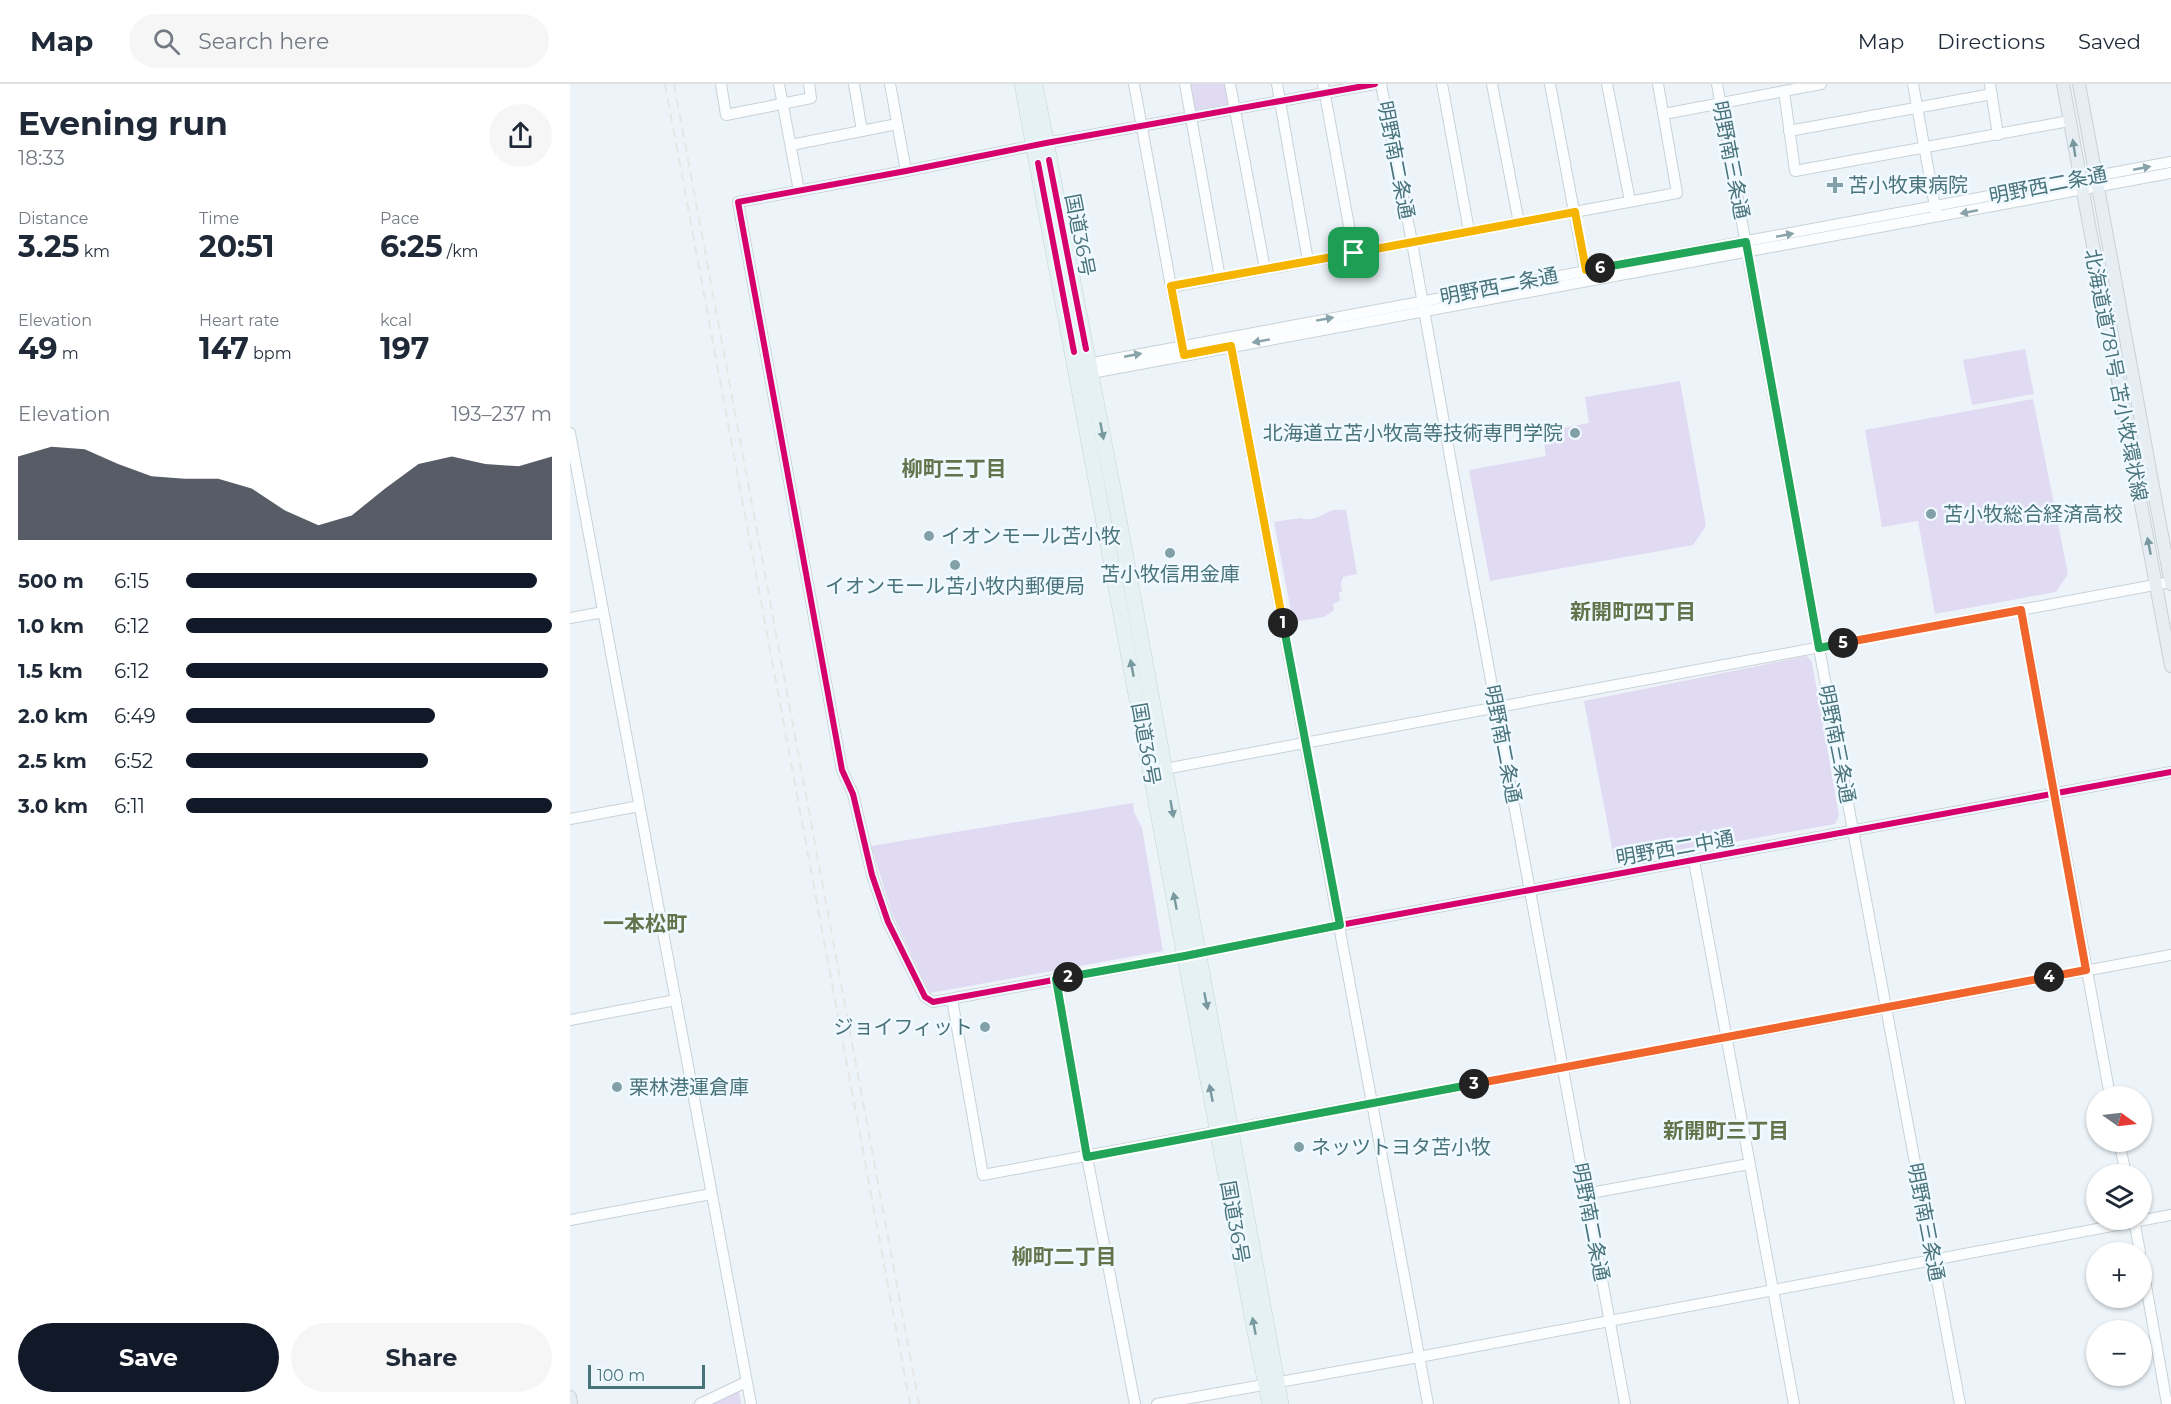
<!DOCTYPE html>
<meta charset="utf-8">
<style>
:root{--surface:#fff;--page:#f6f6f7;--text:#1f2937;--muted:#747a83;--line:#e0e1e3;--accent:#111827}
body{margin:0;font-family:Montserrat,"Noto Sans JP",sans-serif;background:var(--page);color:var(--text);height:100vh;display:flex;flex-direction:column;font-size:22px;white-space:nowrap}
*{box-sizing:border-box;margin:0}
p{font-size:20px;color:var(--muted)}
.icon{flex:none;width:33px;height:33px;fill:none;stroke:currentColor;stroke-width:2;stroke-linecap:round;stroke-linejoin:round}
.map{position:relative;flex:1;overflow:hidden}
.side{display:flex;flex-direction:column;background:var(--surface);width:570px}
.side>*{flex:none}
.needle{width:39px;rotate:104deg}
.controls{position:absolute;left:1516px;top:1002px;display:grid;gap:12px}
.controls a{display:grid;place-items:center;width:66px;height:66px;border-radius:50%;background:var(--surface);box-shadow:0 2px 4px #0004;font-size:30px}
.scale{position:absolute;left:18px;bottom:15px;width:117px;box-sizing:border-box;padding-left:6px;border:3px solid #49737b;border-top:0;font-size:16px;line-height:21px;white-space:nowrap;color:#49737b;-webkit-text-stroke:4px #f0f9ff;paint-order:stroke}
.pin{position:absolute;display:grid;place-items:center;width:51px;height:51px;color:#fff;margin:-26px;border-radius:12px;box-shadow:0 3px 9px #0006}
.km{position:absolute;width:30px;height:30px;margin:-15px;border-radius:50%;background:#222;color:#fff;font-size:16px;line-height:30px;text-align:center}
.round{display:grid;place-items:center;flex:none;width:63px;height:63px;border-radius:32px;background:var(--page)}
.head{display:flex;align-items:center;justify-content:space-between;height:102px;padding:0 18px}
h1{font-size:33px;font-weight:700;line-height:45px}
.metrics{display:grid;grid-template-columns:repeat(3,1fr);gap:9px;height:102px;padding:6px 18px}
.metrics div{display:grid;align-content:center}
.metrics b{font-size:30px;font-weight:700}
.metrics small{font-size:16px;font-weight:400}
.metrics p{font-size:16px}
.chart{height:168px;padding:12px 18px}
.chart p{display:flex;justify-content:space-between}
.chart svg{width:100%;height:108px;margin-top:6px;fill:var(--accent);opacity:.7}
.action{display:flex;gap:12px;margin-top:auto;padding:12px 18px}
.action a{flex:1;height:69px;border-radius:36px;background:var(--accent);color:#fff;font-size:24px;font-weight:700;line-height:69px;text-align:center}
.action a+a{background:var(--page);color:var(--text)}
ul{padding:0 18px;list-style:none;font-size:20px}
li{display:grid;grid-template-columns:96px 72px 1fr;align-items:center;height:45px}
li i{height:15px;border-radius:8px;background:var(--accent)}
header{display:flex;align-items:center;gap:36px;box-sizing:border-box;height:84px;padding:0 30px;background:var(--surface);border-bottom:2px solid var(--line)}
header strong{font-size:28px}
nav{display:flex;gap:33px;margin-inline-start:auto;font-size:21px}
.search{width:420px;height:54px;background:var(--page);display:flex;align-items:center;gap:15px;box-sizing:border-box;padding:0 21px;border-radius:33px;color:var(--muted);font-size:22px}
main{display:flex;flex:1;min-height:0}
.map>svg:first-child{display:block}
</style>
<header>
<strong>Map</strong>
<div class="search"><svg class="icon" aria-label="search" viewBox="0 0 24 24"><circle cx="10" cy="10" r="6"/><path d="M15 15l6 6"/></svg>Search here</div>
<nav><a>Map</a><a>Directions</a><a>Saved</a></nav>
</header>
<main>
<section class="side">
<div class="head"><div><h1>Evening run</h1><p>18:33</p></div><a class="round"><svg class="icon" aria-label="share" viewBox="0 0 24 24"><path d="M12 15V3M7 8l5-5 5 5M5 13v7h14v-7"/></svg></a></div>
<div class="metrics">
<div><p>Distance</p><b>3.25<small> km</small></b></div>
<div><p>Time</p><b>20:51</b></div>
<div><p>Pace</p><b>6:25<small> /km</small></b></div>
</div>
<div class="metrics">
<div><p>Elevation</p><b>49<small> m</small></b></div>
<div><p>Heart rate</p><b>147<small> bpm</small></b></div>
<div><p>kcal</p><b>197</b></div>
</div>
<div class="chart"><p><span>Elevation</span>193–237 m</p>
<svg viewBox="0 0 160 44" preserveAspectRatio="none"><path d="M0 44V10L10 6L20 7L30 13L40 18L50 19L60 19L70 23L80 32L90 38L100 34L110 23L120 13L130 10L140 13L150 14L160 10V44z"/></svg>
</div>
<ul>
<li><b>500 m</b>6:15<i style="width:96%"></i></li>
<li><b>1.0 km</b>6:12<i style="width:100%"></i></li>
<li><b>1.5 km</b>6:12<i style="width:99%"></i></li>
<li><b>2.0 km</b>6:49<i style="width:68%"></i></li>
<li><b>2.5 km</b>6:52<i style="width:66%"></i></li>
<li><b>3.0 km</b>6:11<i style="width:100%"></i></li>
</ul>
<div class="action"><a>Save</a><a>Share</a></div>
</section>
<div class="map">
<svg width="1601" height="1320" viewBox="0 0 1601 1320">
<rect width="100%" height="100%" fill="#edf4f9"/>
<g fill="#e0daf2">
<path d="M620 0H656L659 17 657 21 625 26Z"/>
<path d="M1455 265 1464 310 1402 321 1393 276Z"/>
<path d="M1110 297 1136 442 1123 461 920 497 899 386 976 372 972 348 1019 339 1015 313Z"/>
<path d="M1463 315 1498 490 1486 508 1365 530 1348 437 1312 443 1295 346Z"/>
<path d="M776 426 787 490 773 493 771 499 772 508H769L770 517 763 520 764 526 754 533 723 538 704 438 730 434C742 438 750 432 760 427 764 425 771 426 776 426Z"/>
<path d="M1237 572 1242 578 1269 731 1265 740 1045 779 1014 617Z"/>
<path d="M563 719 564 728 572 744 593 867 360 909 323 832 301 762Z"/>
<path d="M169 1307 171 1320H142Z"/>
</g>
<g fill="none" stroke-linecap="round" stroke-linejoin="round">
<g stroke="#c8d2d6" stroke-width="12">
<g id="minor">
<path d="M151 0 156 31 241 14 239 0"/>
<path d="M209 0 229 107"/>
<path d="M284 0 292 47"/>
<path d="M320 0 336 87"/>
<path d="M564 0 613 268"/>
<path d="M615 0 650 194"/>
<path d="M660 0 695 185"/>
<path d="M707 0 738 177"/>
<path d="M753 0 784 169"/>
<path d="M805 0 476 59 336 87 168 118 272 686 283 710 302 791 318 838 355 913 363 918 615 872 770 841 1601 688"/>
<path d="M811 0 842 158 890 429 1055 1320"/>
<path d="M872 0 899 147"/>
<path d="M922 0 949 139"/>
<path d="M980 0 1016 191"/>
<path d="M1037 0 1060 117"/>
<path d="M1147 0 1249 564 1390 1320"/>
<path d="M1343 0 1366 128"/>
<path d="M1420 0 1428 51"/>
<path d="M1214 7 1225 87 1499 37"/>
<path d="M1094 30 1251 0"/>
<path d="M1219 47 1422 10"/>
<path d="M221 61 327 40"/>
<path d="M601 203 1107 109 1088 0"/>
<path d="M660 256 858 1320"/>
<path d="M512 281 1601 78"/>
<path d="M516 290 1601 89"/>
<path d="M0 349 181 1320"/>
<path d="M1451 526 1540 1012"/>
<path d="M0 534 33 528"/>
<path d="M589 686 1601 498"/>
<path d="M0 735 69 722"/>
<path d="M1124 777 1224 1320"/>
<path d="M486 895 517 1073 565 1320"/>
<path d="M382 915 413 1091 1601 871"/>
<path d="M0 936 106 916"/>
<path d="M1549 1058 1556 1090"/>
<path d="M1015 1110 1179 1080"/>
<path d="M0 1136 141 1110"/>
<path d="M1564 1136 1570 1168"/>
<path d="M1572 1179 1597 1320"/>
<path d="M130 1320 176 1298"/>
<path d="M587 1320 849 1273 1601 1131"/>
</g>
</g>
<g stroke="#cad1d5" stroke-width="14">
<g id="major">
<path d="M1493 0 1601 582"/>
<path d="M1509 0 1601 500"/>
<path d="M0 1313 1 1320"/>
</g>
</g>
<g stroke="#c6d4d8" stroke-width="16">
<g id="highway">
<path d="M452 0 684 1243 700 1320"/>
<path d="M465 0 550 441 711 1320"/>
</g>
</g>
<use href="#minor" stroke="#fcfdfe" stroke-width="10"/>
<use href="#major" stroke="#e6edf3" stroke-width="12"/>
<use href="#highway" stroke="#e5f1f2" stroke-width="15"/>
<g stroke="#e4e7e4" stroke-width="2" stroke-dasharray="9 6" stroke-linecap="butt">
<path d="M95 0 340 1320"/>
<path d="M104 0 349 1320"/>
</g>
<g stroke="#f0f9ff" stroke-width="10">
<g id="cycleway">
<path d="M805 0 476 59 336 87 168 118 272 686 283 710 302 791 318 838 355 913 363 918 615 872 770 841 1601 688"/>
<path d="M479 76 516 265"/>
<path d="M468 79 504 268"/>
</g>
</g>
<use href="#cycleway" stroke="#d6006c" stroke-width="6"/>
</g>
<defs><path id="oneway-solid" d="M-6-.8H1V-3.2L6.5 0L1 3.2V.8H-6Z" transform="scale(1.5)"/></defs>
<g fill="#78989f">
<use href="#oneway-solid" transform="translate(1504 64) rotate(-99)"/>
<use href="#oneway-solid" transform="translate(1579 462) rotate(-101)"/>
</g>
<g fill="#88a3a9">
<use href="#oneway-solid" transform="translate(1572 84) rotate(-11)"/>
<use href="#oneway-solid" transform="translate(1399 128) rotate(169)"/>
<use href="#oneway-solid" transform="translate(1215 151) rotate(-11)"/>
<use href="#oneway-solid" transform="translate(755 235) rotate(-10)"/>
<use href="#oneway-solid" transform="translate(691 257) rotate(170)"/>
<use href="#oneway-solid" transform="translate(563 271) rotate(-11)"/>
</g>
<g fill="#78999f">
<use href="#oneway-solid" transform="translate(532 347) rotate(79)"/>
<use href="#oneway-solid" transform="translate(562 584) rotate(-101)"/>
<use href="#oneway-solid" transform="translate(602 725) rotate(80)"/>
<use href="#oneway-solid" transform="translate(605 817) rotate(-101)"/>
<use href="#oneway-solid" transform="translate(636 917) rotate(79)"/>
<use href="#oneway-solid" transform="translate(641 1009) rotate(-101)"/>
<use href="#oneway-solid" transform="translate(684 1242) rotate(-101)"/>
</g>
<g fill="none" stroke-linecap="round" stroke-linejoin="round">
<g stroke="#fff" stroke-width="12">
<path id="split-1" d="M713 539 661 262 614 271 601 202 784 169"/>
</g>
<g stroke="#fff" stroke-width="12">
<path id="split-2" d="M498 893 615 872 770 841 713 539"/>
</g>
<g stroke="#fff" stroke-width="12">
<path id="split-3" d="M498 893 486 895 517 1073 904 1000"/>
</g>
<g stroke="#fff" stroke-width="12">
<path id="split-4" d="M904 1000 1479 893"/>
</g>
<g stroke="#fff" stroke-width="12">
<path id="split-5" d="M1273 559 1451 526 1516 886 1479 893"/>
</g>
<g stroke="#fff" stroke-width="12">
<path id="split-6" d="M1030 184 1176 158 1249 564 1273 559"/>
</g>
<g stroke="#fff" stroke-width="12">
<path id="split-7" d="M784 169 1005 128 1016 186 1030 184"/>
</g>
<use href="#split-1" stroke="#f5b400" stroke-width="8"/>
<use href="#split-2" stroke="#22a559" stroke-width="8"/>
<use href="#split-3" stroke="#22a559" stroke-width="8"/>
<use href="#split-4" stroke="#f0652b" stroke-width="8"/>
<use href="#split-5" stroke="#f0652b" stroke-width="8"/>
<use href="#split-6" stroke="#22a559" stroke-width="8"/>
<use href="#split-7" stroke="#f5b400" stroke-width="8"/>
</g>
<g fill="#82a0a7" stroke="#f0f9ff" stroke-width="2">
<path d="M1262 92h6v6h6v6h-6v6h-6v-6h-6v-6h6z"/>
<circle cx="1005" cy="349" r="6"/>
<circle cx="1361" cy="430" r="6"/>
<circle cx="359" cy="452" r="6"/>
<circle cx="600" cy="469" r="6"/>
<circle cx="385" cy="481" r="6"/>
<circle cx="415" cy="943" r="6"/>
<circle cx="47" cy="1003" r="6"/>
<circle cx="729" cy="1063" r="6"/>
</g>
<g text-anchor="middle" stroke-width="5" stroke-linejoin="round" paint-order="stroke">
<g font-size="20" fill="#49737b" stroke="#f0f9ff">
<text transform="translate(826 76) rotate(79)" y="7">明野南二条通</text>
<text transform="translate(1161 76) rotate(79)" y="7">明野南三条通</text>
<text transform="translate(1478 101) rotate(-11)" y="7">明野西二条通</text>
<text transform="translate(510 151) rotate(79)" y="7">国道36号</text>
<text transform="translate(929 202) rotate(-11)" y="7">明野西二条通</text>
<text transform="translate(1546 291) rotate(79)" y="7">北海道道781号 苫小牧環状線</text>
<text transform="translate(576 660) rotate(80)" y="7">国道36号</text>
<text transform="translate(933 660) rotate(79)" y="7">明野南二条通</text>
<text transform="translate(1267 660) rotate(79)" y="7">明野南三条通</text>
<text transform="translate(1105 764) rotate(-10)" y="7">明野西二中通</text>
<text transform="translate(665 1138) rotate(80)" y="7">国道36号</text>
<text transform="translate(1021 1138) rotate(79)" y="7">明野南二条通</text>
<text transform="translate(1356 1138) rotate(79)" y="7">明野南三条通</text>
</g>
<g font-size="20" fill="#49737b" stroke="#f0f9ff" text-anchor="start">
<text x="1278" y="108">苫小牧東病院</text>
<text x="993" y="356" text-anchor="end">北海道立苫小牧高等技術専門学院</text>
<text x="1373" y="437">苫小牧総合経済高校</text>
<text x="371" y="459">イオンモール苫小牧</text>
<text x="600" y="497" text-anchor="middle">苫小牧信用金庫</text>
<text x="385" y="509" text-anchor="middle">イオンモール苫小牧内郵便局</text>
<text x="403" y="950" text-anchor="end">ジョイフィット</text>
<text x="59" y="1010">栗林港運倉庫</text>
<text x="741" y="1070">ネッツトヨタ苫小牧</text>
</g>
<g font-size="21" font-weight="bold" fill="#61744c" stroke="#f0f9ff">
<text x="384" y="392">柳町三丁目</text>
<text x="1063" y="535">新開町四丁目</text>
<text x="75" y="847">一本松町</text>
<text x="1156" y="1054">新開町三丁目</text>
<text x="494" y="1180">柳町二丁目</text>
</g>
</g>
</svg>
<div class="controls">
<a><svg class="needle" viewBox="-14 -14 28 28"><path d="M0-13l5 13h-10z" fill="#e53935"/><path d="M0 13l5-13h-10z" fill="#747a83"/></svg></a>
<a><svg class="icon" aria-label="layers" viewBox="0 0 24 24"><path d="M12 4l9 5-9 5-9-5zM3 14l9 5 9-5"/></svg></a>
<a>+</a>
<a>−</a>
</div>
<div class="scale">100 m</div>
<div class="pin" style="left:784px;top:169px;background:#1e9e55"><svg class="icon" aria-label="arrive" viewBox="0 0 24 24"><path d="M6 21V4h12l-3 4 3 4H6"/></svg></div>
<b class="km" style="left:713px;top:539px">1</b>
<b class="km" style="left:498px;top:893px">2</b>
<b class="km" style="left:904px;top:1000px">3</b>
<b class="km" style="left:1479px;top:893px">4</b>
<b class="km" style="left:1273px;top:559px">5</b>
<b class="km" style="left:1030px;top:184px">6</b>
</div>
</main>
